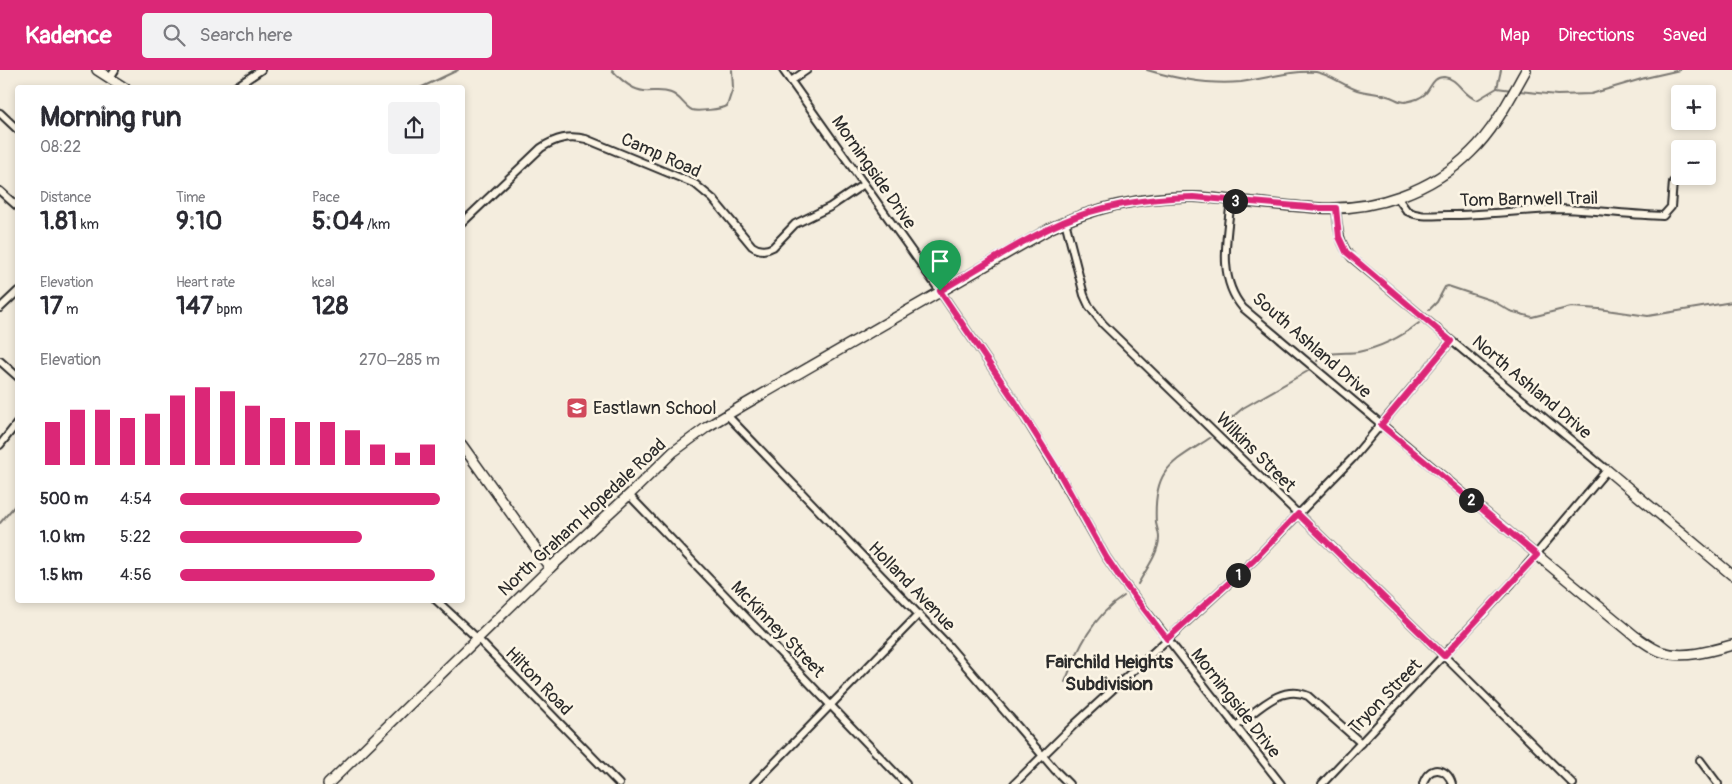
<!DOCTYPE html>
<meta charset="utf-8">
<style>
:root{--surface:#fff;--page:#f2f2f3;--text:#2b2b33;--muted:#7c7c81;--accent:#db2777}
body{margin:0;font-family:Pangolin,sans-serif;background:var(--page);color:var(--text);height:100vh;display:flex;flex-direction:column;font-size:19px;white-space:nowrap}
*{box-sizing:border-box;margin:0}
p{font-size:16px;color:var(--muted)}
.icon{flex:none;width:28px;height:28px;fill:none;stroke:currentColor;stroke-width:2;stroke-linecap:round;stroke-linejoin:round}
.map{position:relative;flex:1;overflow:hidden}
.panel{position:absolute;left:15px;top:15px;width:450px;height:518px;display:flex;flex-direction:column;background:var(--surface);border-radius:5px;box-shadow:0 2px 8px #0003}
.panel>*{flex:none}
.fabs{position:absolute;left:1671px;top:15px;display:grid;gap:10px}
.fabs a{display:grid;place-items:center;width:45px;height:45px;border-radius:5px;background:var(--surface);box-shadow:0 2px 8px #0003;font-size:25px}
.pin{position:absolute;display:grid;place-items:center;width:42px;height:42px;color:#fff;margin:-51px -21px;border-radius:50% 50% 50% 0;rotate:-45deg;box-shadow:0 0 5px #0007}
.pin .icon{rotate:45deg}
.km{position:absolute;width:25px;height:25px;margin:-12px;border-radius:50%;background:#222;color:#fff;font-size:14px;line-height:25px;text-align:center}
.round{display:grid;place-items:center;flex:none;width:52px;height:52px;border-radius:5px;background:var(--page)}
.head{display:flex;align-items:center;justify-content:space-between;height:85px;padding:0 25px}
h1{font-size:28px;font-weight:700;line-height:38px}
.figures{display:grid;grid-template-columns:repeat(3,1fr);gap:8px;height:85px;padding:5px 25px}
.figures div{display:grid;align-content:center}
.figures b{font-size:25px;font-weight:700}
.figures small{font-size:14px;font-weight:400}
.figures p{font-size:14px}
.chart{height:140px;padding:10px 25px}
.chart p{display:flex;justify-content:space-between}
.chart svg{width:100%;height:90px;margin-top:5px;stroke:var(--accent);stroke-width:6}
ul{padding:0 25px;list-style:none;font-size:16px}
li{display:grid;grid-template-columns:80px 60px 1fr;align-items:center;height:38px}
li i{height:12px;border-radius:6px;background:var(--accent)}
header{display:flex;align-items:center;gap:30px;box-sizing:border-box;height:70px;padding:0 25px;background:var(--accent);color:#fff}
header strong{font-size:24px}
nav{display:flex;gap:28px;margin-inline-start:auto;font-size:18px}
.search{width:350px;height:45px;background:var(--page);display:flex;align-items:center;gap:12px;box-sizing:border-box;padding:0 18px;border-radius:5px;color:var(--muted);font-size:19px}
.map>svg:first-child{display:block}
</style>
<header>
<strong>Kadence</strong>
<div class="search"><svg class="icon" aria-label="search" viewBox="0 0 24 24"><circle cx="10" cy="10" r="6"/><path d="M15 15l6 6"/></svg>Search here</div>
<nav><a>Map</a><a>Directions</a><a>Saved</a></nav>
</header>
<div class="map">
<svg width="1732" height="714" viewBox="0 0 1732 714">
<rect width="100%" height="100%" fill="#f4edde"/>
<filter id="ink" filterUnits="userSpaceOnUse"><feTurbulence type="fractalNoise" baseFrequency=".02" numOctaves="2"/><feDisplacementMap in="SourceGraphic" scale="10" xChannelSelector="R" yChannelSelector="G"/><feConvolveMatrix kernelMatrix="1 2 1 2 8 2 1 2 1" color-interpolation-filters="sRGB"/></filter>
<g filter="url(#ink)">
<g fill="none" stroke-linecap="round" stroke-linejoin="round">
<g stroke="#7a7771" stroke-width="2">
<path d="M612 0C620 9 631 20 644 21 653 22 661 19 671 23 680 26 684 36 692 40 698 42 721 39 727 36L733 18 732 0"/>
<path d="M1147 0C1177 9 1210 15 1241 12 1265 9 1291 0 1316 2 1331 5 1343 15 1357 20 1367 23 1377 23 1387 26 1394 27 1397 32 1405 32 1411 31 1421 28 1425 24 1432 17 1432 7 1444 7 1458 8 1463 26 1477 30L1497 18"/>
<path d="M420 18 458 0"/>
<path d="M1497 18 1512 20"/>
<path d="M1497 18 1501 0"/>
<path d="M1519 21 1557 25 1591 24 1645 8 1680 0"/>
<path d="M1429 240 1437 232 1445 217 1448 216 1493 231 1510 241 1532 247 1571 237 1599 239 1648 246 1732 232"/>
<path d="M1317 291C1329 280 1343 284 1358 282 1382 277 1400 268 1419 253"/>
<path d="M1222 356 1243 338 1308 301"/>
<path d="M0 453 18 432"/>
<path d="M1138 514C1145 501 1159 483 1159 468 1159 463 1157 458 1156 453 1153 399 1170 394 1210 368"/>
<path d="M1065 612C1078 578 1093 546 1124 526"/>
</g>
<g stroke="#2b2b2b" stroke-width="10">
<g id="street">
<path d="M783 0 940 221 1016 333 1055 397 1106 487 1121 509 1281 714"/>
<path d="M110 8 115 0"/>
<path d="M791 11 807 0"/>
<path d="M234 18 261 0"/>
<path d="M0 43 18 60"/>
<path d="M0 121 18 137"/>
<path d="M1397 127 1407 141C1420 148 1435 145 1449 145 1485 145 1520 140 1556 139 1592 139 1627 145 1663 146L1671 137 1673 112"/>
<path d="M1231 130C1227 167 1217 208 1243 238L1537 485"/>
<path d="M1065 151 1084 225 1089 236 1103 254 1444 586 1573 714"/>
<path d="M462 153 541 78C556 68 569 65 586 69L695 114 713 129 752 176C759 181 766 181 773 177L795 154 830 137 864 114"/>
<path d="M0 238 18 221"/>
<path d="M0 291 18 307"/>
<path d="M727 345 947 574 1055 700 1069 714"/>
<path d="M0 375 18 352"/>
<path d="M629 425 906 714"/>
<path d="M436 530 478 569 619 714"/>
<path d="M1236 656C1257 641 1281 613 1308 626L1361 673"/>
<path d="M1700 690 1718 714"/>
<path d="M754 714 919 544"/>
<path d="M1014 714 1075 654 1254 490 1352 389 1451 271"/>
<path d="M1322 714 1511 514 1607 400 1352 188C1338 173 1338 157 1336 138"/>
<path d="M1423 714C1428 695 1447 696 1452 714"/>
</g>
</g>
<g stroke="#2b2b2b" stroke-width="12">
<g id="secondary">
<path d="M97 0 125 18"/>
<path d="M462 375 550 498"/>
<path d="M1607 400 1732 505"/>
<path d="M1537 485 1635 566C1644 572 1652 579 1662 582 1684 589 1711 581 1732 575"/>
<path d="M328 714 550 498 631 423 673 382 707 357 742 336 1051 158C1095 137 1145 126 1194 127 1236 129 1277 136 1319 138 1374 141 1432 121 1471 82 1495 59 1510 28 1526 0"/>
</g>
</g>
<use href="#street" stroke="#fcf5e5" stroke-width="6"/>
<use href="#secondary" stroke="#fcf5e5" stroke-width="9"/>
</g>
</g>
<g fill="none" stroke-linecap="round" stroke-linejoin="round" filter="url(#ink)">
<g stroke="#fff" stroke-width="10">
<path id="route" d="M1193 127 1320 138H1336L1339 167 1346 182 1451 271 1381 355 1537 485 1444 586 1298 444 1254 490 1167 569 1121 509 1106 487 1056 397 1016 333 940 221C980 198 1020 171 1063 152 1104 134 1149 128 1193 127Z"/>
</g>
<use href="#route" stroke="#db2777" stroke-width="6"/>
</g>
<defs>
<g id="school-square" transform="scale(1.125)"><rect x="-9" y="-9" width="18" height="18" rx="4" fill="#d1495b" stroke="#fcf5e5"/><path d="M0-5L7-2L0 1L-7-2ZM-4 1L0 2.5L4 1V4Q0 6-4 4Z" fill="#fff"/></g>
</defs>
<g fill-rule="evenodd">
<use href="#school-square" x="577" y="338"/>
</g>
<g text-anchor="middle" stroke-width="5" stroke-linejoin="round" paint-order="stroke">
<g font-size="18" fill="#2b2b2b" stroke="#fcf5e5">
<text transform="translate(661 85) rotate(24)" y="6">Camp Road</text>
<text transform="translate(874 102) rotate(55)" y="6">Morningside Drive</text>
<text transform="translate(1529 129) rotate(-1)" y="6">Tom Barnwell Trail</text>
<text transform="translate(1312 275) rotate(41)" y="6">South Ashland Drive</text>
<text transform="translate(1532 317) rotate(40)" y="6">North Ashland Drive</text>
<text transform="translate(1256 382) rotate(45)" y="6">Wilkins Street</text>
<text transform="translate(582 447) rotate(-43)" y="6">North Graham Hopedale Road</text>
<text transform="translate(912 516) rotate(46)" y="6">Holland Avenue</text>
<text transform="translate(778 559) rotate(46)" y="6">McKinney Street</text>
<text transform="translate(539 611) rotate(46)" y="6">Hilton Road</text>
<text transform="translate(1385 626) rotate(-46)" y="6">Tryon Street</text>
<text transform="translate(1236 633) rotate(52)" y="6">Morningside Drive</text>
</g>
<g font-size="18" fill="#2b2b2b" stroke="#fcf5e5" text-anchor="start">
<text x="593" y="344">Eastlawn School</text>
</g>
<g font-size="19" font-weight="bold" fill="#2b2b2b" stroke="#fcf5e5">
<text x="1109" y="598">Fairchild Heights<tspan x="1109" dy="22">Subdivision</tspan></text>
</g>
</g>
</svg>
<div class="fabs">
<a>+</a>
<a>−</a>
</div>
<div class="pin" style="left:940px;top:221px;background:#1e9e55"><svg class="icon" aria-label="arrive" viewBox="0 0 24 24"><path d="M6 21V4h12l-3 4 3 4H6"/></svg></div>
<b class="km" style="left:1238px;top:505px">1</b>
<b class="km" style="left:1471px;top:430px">2</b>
<b class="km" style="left:1235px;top:131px">3</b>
<section class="panel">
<div class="head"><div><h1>Morning run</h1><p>08:22</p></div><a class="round"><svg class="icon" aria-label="share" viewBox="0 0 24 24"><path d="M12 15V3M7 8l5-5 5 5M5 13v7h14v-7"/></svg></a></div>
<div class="figures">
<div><p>Distance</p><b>1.81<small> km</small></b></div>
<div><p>Time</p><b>9:10</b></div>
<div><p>Pace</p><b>5:04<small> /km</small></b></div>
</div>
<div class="figures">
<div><p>Elevation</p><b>17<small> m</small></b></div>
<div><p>Heart rate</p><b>147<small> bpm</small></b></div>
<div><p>kcal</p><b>128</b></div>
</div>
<div class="chart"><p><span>Elevation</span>270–285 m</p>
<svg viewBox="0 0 160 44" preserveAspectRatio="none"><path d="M5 44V23M15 44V17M25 44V17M35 44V21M45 44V19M55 44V10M65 44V6M75 44V8M85 44V15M95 44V21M105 44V23M115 44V23M125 44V27M135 44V34M145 44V38M155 44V34"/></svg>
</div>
<ul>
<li><b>500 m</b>4:54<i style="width:100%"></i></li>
<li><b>1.0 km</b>5:22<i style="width:70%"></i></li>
<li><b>1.5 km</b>4:56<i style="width:98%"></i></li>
</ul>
</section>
</div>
